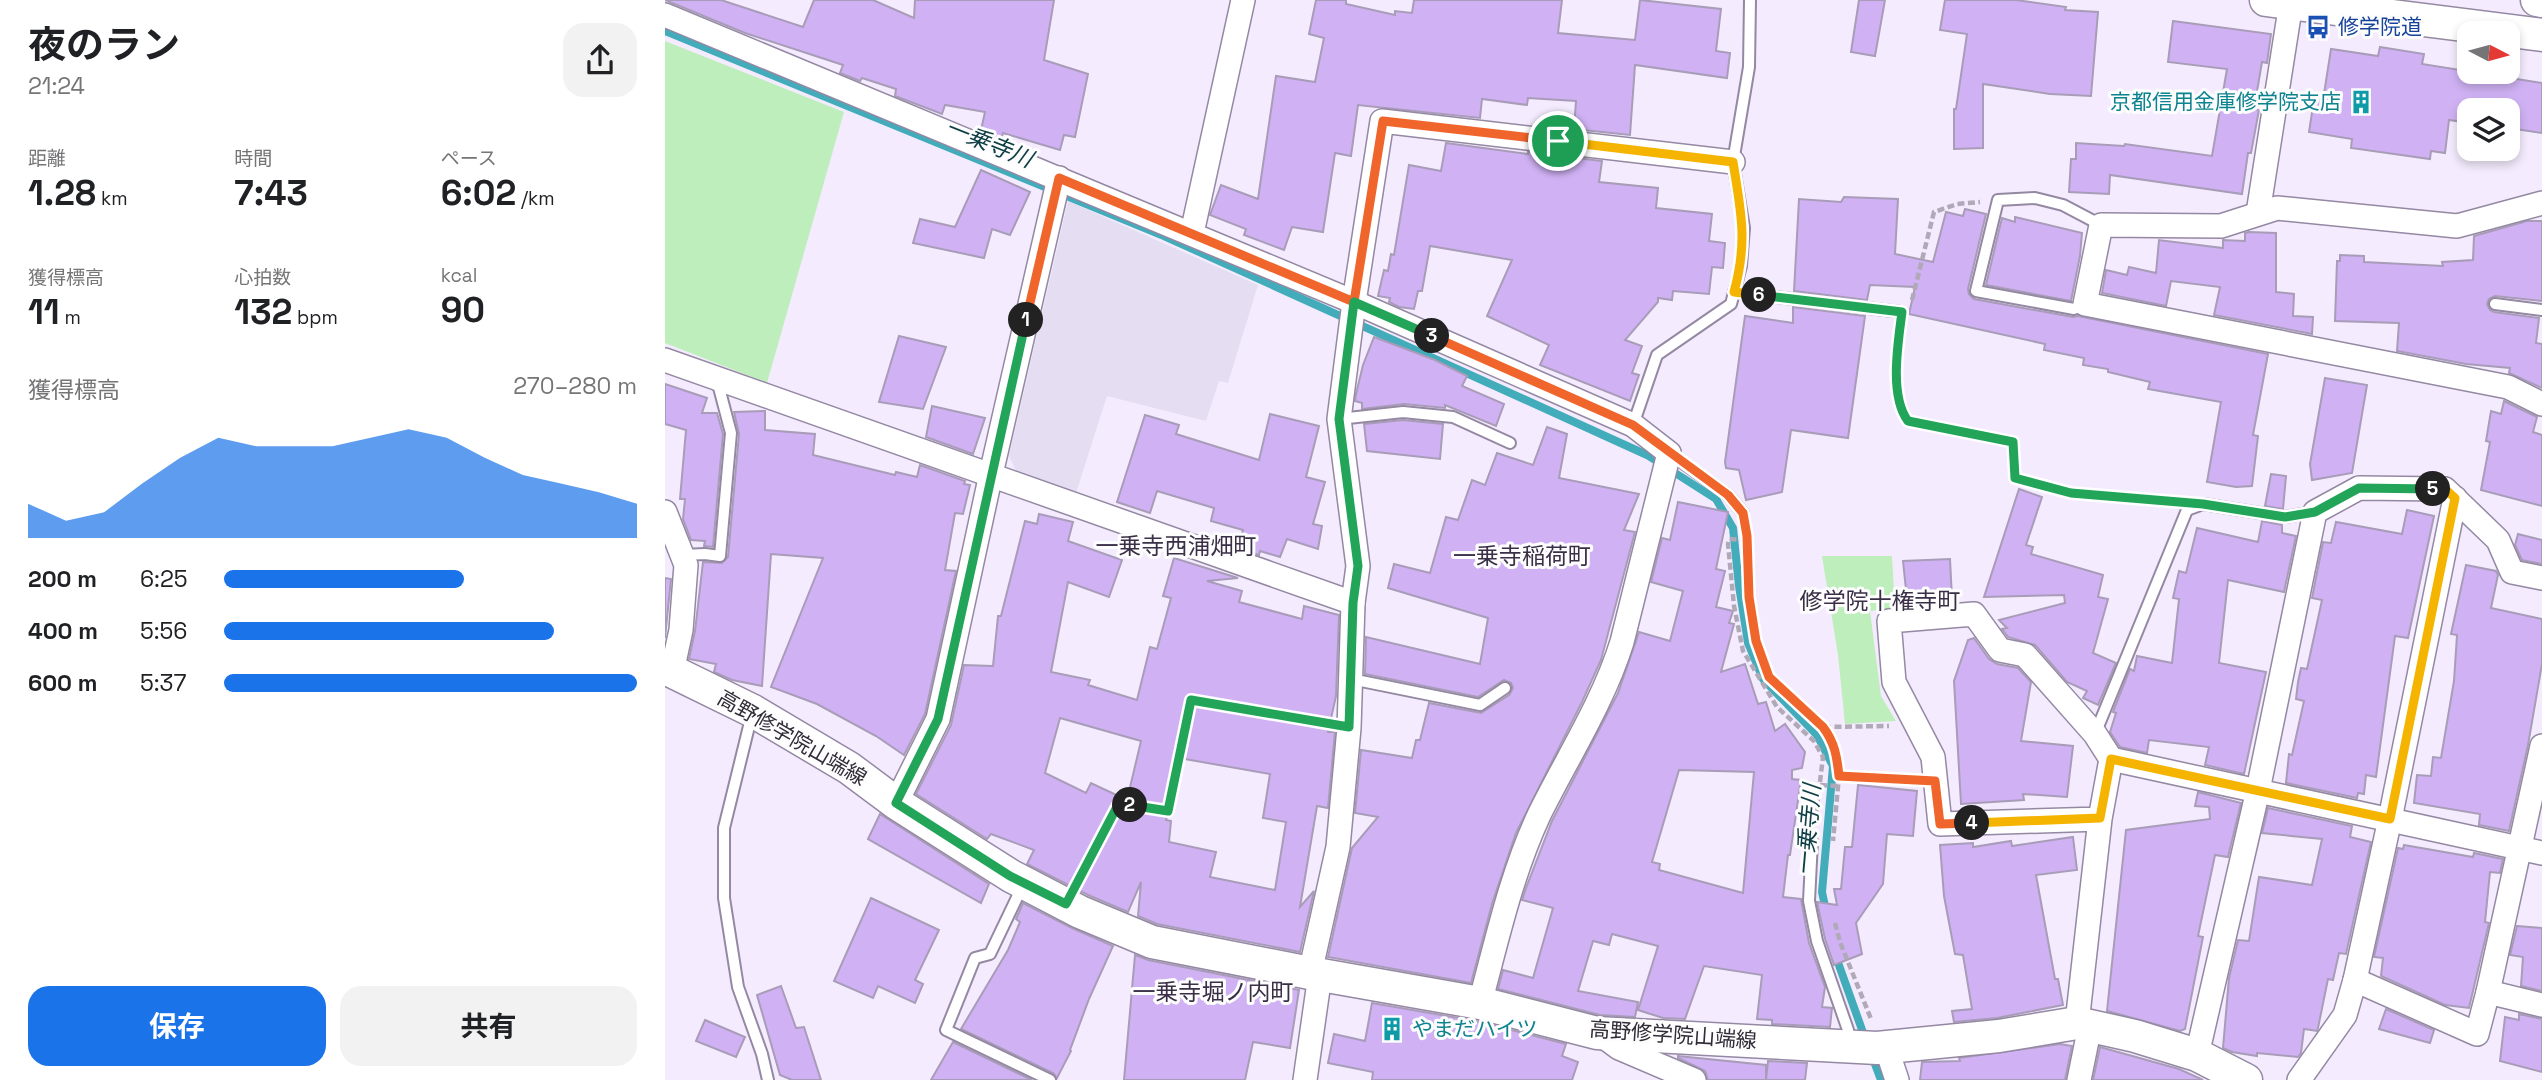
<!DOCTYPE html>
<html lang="ja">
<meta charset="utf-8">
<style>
:root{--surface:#fff;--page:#f2f2f2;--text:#202124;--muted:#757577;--accent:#1a73e8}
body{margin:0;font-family:"Space Grotesk","Noto Sans JP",sans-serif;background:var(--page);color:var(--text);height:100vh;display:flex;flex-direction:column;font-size:26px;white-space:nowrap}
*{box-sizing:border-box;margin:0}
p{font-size:23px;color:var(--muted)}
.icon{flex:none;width:38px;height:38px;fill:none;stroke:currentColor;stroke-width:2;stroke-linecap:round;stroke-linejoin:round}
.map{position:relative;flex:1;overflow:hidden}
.sheet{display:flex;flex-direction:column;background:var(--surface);width:665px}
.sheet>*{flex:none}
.needle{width:46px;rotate:96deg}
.buttons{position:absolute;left:1792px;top:21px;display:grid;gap:14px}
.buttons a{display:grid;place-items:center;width:63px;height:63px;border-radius:14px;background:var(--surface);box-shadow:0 4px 10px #0003;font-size:35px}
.pin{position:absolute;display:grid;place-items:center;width:60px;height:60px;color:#fff;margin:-30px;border:4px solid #fff;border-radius:50%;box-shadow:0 2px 7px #0007}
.km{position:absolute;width:35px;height:35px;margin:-18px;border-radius:50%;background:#222;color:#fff;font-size:19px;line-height:35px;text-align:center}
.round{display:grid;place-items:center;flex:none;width:74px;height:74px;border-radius:21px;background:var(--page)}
.summary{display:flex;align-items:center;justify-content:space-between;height:119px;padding:0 28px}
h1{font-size:38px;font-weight:700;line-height:52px}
.metrics{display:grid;grid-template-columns:repeat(3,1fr);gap:10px;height:119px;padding:7px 28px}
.metrics div{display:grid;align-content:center}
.metrics b{font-size:35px;font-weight:700}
.metrics small{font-size:19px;font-weight:400}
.metrics p{font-size:19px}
.chart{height:196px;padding:14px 28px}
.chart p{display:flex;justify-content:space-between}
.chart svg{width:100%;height:126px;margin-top:7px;fill:var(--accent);opacity:.7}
.button{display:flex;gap:14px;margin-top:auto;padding:14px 28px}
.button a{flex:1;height:80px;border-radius:21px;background:var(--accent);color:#fff;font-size:28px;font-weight:700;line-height:80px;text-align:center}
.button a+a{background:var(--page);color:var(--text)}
ul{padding:0 28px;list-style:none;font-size:23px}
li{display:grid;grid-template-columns:112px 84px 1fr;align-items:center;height:52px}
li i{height:18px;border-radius:9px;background:var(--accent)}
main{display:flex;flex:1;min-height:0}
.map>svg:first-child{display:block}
</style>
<main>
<section class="sheet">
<div class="summary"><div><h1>夜のラン</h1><p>21:24</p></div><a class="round"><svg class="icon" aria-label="share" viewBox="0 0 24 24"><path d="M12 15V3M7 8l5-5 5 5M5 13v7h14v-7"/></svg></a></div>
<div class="metrics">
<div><p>距離</p><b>1.28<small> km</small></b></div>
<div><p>時間</p><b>7:43</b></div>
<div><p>ペース</p><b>6:02<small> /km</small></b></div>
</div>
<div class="metrics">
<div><p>獲得標高</p><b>11<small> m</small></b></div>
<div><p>心拍数</p><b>132<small> bpm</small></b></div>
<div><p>kcal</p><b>90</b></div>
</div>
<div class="chart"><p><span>獲得標高</span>270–280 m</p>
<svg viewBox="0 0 160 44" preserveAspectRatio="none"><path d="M0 44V32L10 38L20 35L30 25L40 16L50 9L60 12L70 12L80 12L90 9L100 6L110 9L120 16L130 22L140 25L150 28L160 32V44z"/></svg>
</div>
<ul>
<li><b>200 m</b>6:25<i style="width:58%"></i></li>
<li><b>400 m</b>5:56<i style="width:80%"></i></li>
<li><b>600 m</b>5:37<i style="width:100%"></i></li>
</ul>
<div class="button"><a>保存</a><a>共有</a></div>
</section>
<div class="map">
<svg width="1877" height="1080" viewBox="0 0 1877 1080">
<rect width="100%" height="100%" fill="#f4ecfe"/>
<path fill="#e5ddf2" d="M403 201 593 285 563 383 554 381 541 421 442 396 411 493 353 475 344 456Z"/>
<g fill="#bfeebd">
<path d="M0 41 179 112 102 383 0 343Z"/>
<path d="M1157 556H1227L1230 608 1205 611 1216 696 1231 721 1180 724 1173 655Z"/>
</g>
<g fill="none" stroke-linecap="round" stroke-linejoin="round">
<g stroke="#42acbb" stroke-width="8">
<path d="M0 31 499 236 982 455 1051 499 1068 528 1074 586 1083 643 1098 679 1152 735 1168 766 1157 892 1161 911"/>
<path d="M1170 954 1201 1041"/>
<path d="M1207 1056 1216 1080"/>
</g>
</g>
<g fill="#d0b2f4" stroke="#a89cb8" stroke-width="2" fill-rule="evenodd">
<path d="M0 0H56L138 27 149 0H208L249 18 250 0H389L379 60 423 74 410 137 399 135 395 150 338 133 336 139 316 130 320 112 280 105 277 114 230 96 231 89 197 78 195 81 175 73 178 65 80 33Z"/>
<path d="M651 0H681V4L730 15V11L747 13 749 0H897L893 33 970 40 975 0 1056 9 1051 51 1065 53 1062 78 970 65 965 135 909 129 911 101 863 98 862 105 817 99 815 118 693 105 686 156 670 153 658 232 627 227 619 250 579 235 581 229 545 215 556 185 593 199 611 76 650 82 659 38 644 34Z"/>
<path d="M1194 0H1220L1210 56 1186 52Z"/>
<path d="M1280 0H1351L1401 7 1400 10 1433 12 1426 96 1385 94 1318 84V148L1289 149V109H1291L1302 34 1275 30Z"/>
<path d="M1508 21 1606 34 1602 63 1597 62 1589 109 1594 110 1586 153H1583L1577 194 1445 175 1444 194 1404 192 1406 159H1411V143L1459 146 1460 144 1547 156 1562 69 1503 62Z"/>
<path d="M1715 47 1759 54 1757 64 1877 83V133L1843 128V110H1804V123L1784 120 1780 153 1766 151 1765 159 1686 148 1687 139 1644 132 1650 93 1659 94 1666 49 1713 56Z"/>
<path d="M781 143 863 154V152L937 161 934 182 993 188 991 208 1047 214 1044 241 1060 243 1058 268 1047 267 1044 294 1008 291 1007 300 993 298V302L960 340 977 346 967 373 974 375 965 401 875 365 884 345 822 316 847 260 765 246 757 291H753L749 309 734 307 724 302 725 298 713 296 719 270 723 271 726 254 729 255 744 165 776 171Z"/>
<path d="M316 170 365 192 345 235 327 229 319 258 248 243 255 219 290 227Z"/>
<path d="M1179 197 1233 199 1230 254 1268 262 1281 212 1298 216 1300 209 1321 214 1303 289 1304 294 1309 299 1408 317 1413 316 1603 354 1588 435 1593 436 1587 486 1571 487 1542 482 1556 402 1483 389 1485 382 1443 372V369L1418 365 1419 358 1379 350 1380 344 1244 314 1250 287 1205 285 1202 300 1129 291 1134 199 1176 202Z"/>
<path d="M1350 217 1417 233 1415 256 1406 301 1321 285 1337 218 1350 222Z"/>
<path d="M1862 221H1877V301L1830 296 1824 299 1822 304 1825 310 1829 312 1874 318 1871 343 1877 344V388L1844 373 1845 368 1801 364 1732 351 1734 323 1670 321 1672 261H1675V255L1699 256V262L1778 266 1777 262 1808 260 1809 236Z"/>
<path d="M1584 232 1611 233V292L1629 294 1628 316 1648 317 1647 334 1549 315 1555 287 1506 281 1501 306 1437 293 1441 270 1462 275 1464 267 1491 273 1494 240 1558 248V240L1580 241V233Z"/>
<path d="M1128 307 1200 316 1183 438 1126 430 1117 492 1081 500 1074 470 1061 468 1060 462 1080 316 1128 323Z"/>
<path d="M234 336 281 347 258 409 214 402Z"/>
<path d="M709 337 770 360 802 376 797 386 839 404 831 426 780 405V408L739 404 697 409V403L690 401 691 394 698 365Z"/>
<path d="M1660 378 1702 385 1687 473 1647 480 1645 464Z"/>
<path d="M0 384 42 398 37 413H52L58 434 48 547 39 546 40 541 26 540 18 519 20 499H15L21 430 0 424Z"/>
<path d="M1839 401 1872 417 1868 432 1877 435V506L1816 490 1825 442 1821 441 1826 411 1836 414Z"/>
<path d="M267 406 320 418 308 454 261 437Z"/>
<path d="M100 411V430L150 434 148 455 230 475 231 472 252 477 255 465 300 481 299 484 305 485 298 514 290 513 280 570 291 571 260 714 239 755 211 736 152 704 106 687 158 558 106 554 97 686 67 680 49 672 51 664 24 659 30 631 38 562 57 563 63 557 74 434 69 412Z"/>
<path d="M605 414 654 426 641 477 660 482 648 524 657 526 653 549 622 539 615 557 595 551 594 555 573 548 578 530 546 521 549 508 492 491 485 513 452 502 480 415 514 425 511 434 594 460Z"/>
<path d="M738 420 778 424 775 459 702 451 699 424Z"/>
<path d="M882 427 902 434 894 478 974 494 959 530 970 532 936 660 917 702 851 833 827 904 806 983 663 957 687 848 713 817 690 813 696 750 747 758 751 740H755L764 703 816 713 844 695 848 688 846 683 839 680 813 697 700 674 701 637 815 664 823 618 723 588 729 564 765 573 781 517 793 520 807 480 820 485 832 453 868 465Z"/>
<path d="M1606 474 1621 476 1618 509 1600 506Z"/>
<path d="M1354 489 1377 497 1361 545 1368 547 1366 554 1438 575 1433 597 1443 599 1428 653 1451 663 1433 705 1418 698 1422 691 1402 682 1370 645 1343 637 1337 629 1342 628 1334 620 1400 603 1399 595 1319 597Z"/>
<path d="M1013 502 1063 512 1051 569 1060 571 1051 607 1068 611 1064 623 1069 624 1056 672 1080 664 1093 704 1101 702 1110 731 1120 724 1140 752 1137 768 1127 770V779L1136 780 1125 855H1123L1118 897 1136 899 1144 943 1160 987 1157 1007 1167 1008 1165 1027 1107 1024V1020L1092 1019 1097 975 1039 966 1020 1019 998 1018 973 1010 993 946 947 934 944 945 928 941 913 991 973 1002 970 1017 935 1015 833 989 838 970 868 978 888 908 857 900 861 888 887 821 953 693 974 632 1005 641 1018 591 986 582 997 538 1005 540ZM1014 770 1089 772 1078 893 994 870 995 864 987 862Z"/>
<path d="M1742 510 1769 516 1743 638 1730 636 1711 777 1701 775 1699 794 1693 793 1692 798 1621 783 1624 754 1627 755 1639 701 1631 699 1633 682 1636 668 1642 669 1657 600 1647 598 1658 542 1666 543 1671 522 1737 534Z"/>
<path d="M374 514 408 522 403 541 457 560 444 597 403 582 386 672 425 680 423 685 472 700 485 647 492 649 506 598 498 596 509 558 573 578 542 581 577 591 574 602 637 619 639 606 674 615 671 696 663 732H670L663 808 652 806 635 907 649 891 635 952 492 924 473 916 476 882 463 912 423 895 362 864 369 850 326 834 322 839 251 794 286 725 299 665 328 666 333 616H336L360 521 372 524ZM395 718 476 741 462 800 426 783 421 793 380 773ZM514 758 605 774 598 818 621 822 610 890 545 877 551 852 504 842 506 821 501 820Z"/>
<path d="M1597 521 1617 525V533L1631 536 1619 592 1563 580 1554 663 1601 672 1579 774 1540 765 1544 747 1484 740 1482 753 1455 747 1445 732 1451 713 1448 712 1465 669 1469 671 1472 656 1507 663 1514 599 1508 598 1514 571 1521 573 1532 528 1593 542Z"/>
<path d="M1853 534 1877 540V564L1857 560 1850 545Z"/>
<path d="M1285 559 1287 598 1242 599 1238 561Z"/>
<path d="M1801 565 1831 571 1833 575 1826 608 1877 619V664L1863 745 1844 831 1814 825 1815 814 1749 803 1752 775 1766 776 1768 757 1776 758 1789 681 1792 635 1786 634Z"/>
<path d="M0 578 6 579 0 638Z"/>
<path d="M1309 638 1324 659 1332 664 1353 668 1366 682 1356 741 1408 746 1402 797 1358 794 1359 800 1296 804 1289 681 1303 640Z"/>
<path d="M1193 785 1252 791 1248 836 1222 834 1218 884 1191 923 1197 954 1169 965 1160 939 1152 902 1172 905 1169 889H1176L1180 847H1187Z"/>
<path d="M1533 792 1576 803 1563 857 1550 855 1533 936 1538 937 1520 1029 1515 1031 1442 1011 1461 830 1545 819 1544 807 1530 806Z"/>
<path d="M1603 808 1687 826 1685 837 1706 842 1681 954 1674 953 1668 980 1663 979 1653 1028 1652 1031 1639 1029 1636 1053 1633 1057 1592 1053V1056L1567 1052 1558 1048 1564 978 1573 940 1584 941 1594 877 1647 885 1657 839 1597 833Z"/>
<path d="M215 814 324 884 316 903 203 839Z"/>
<path d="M1408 837 1412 870 1371 875 1390 979H1393L1398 1005 1332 1018 1289 1022 1287 1011 1307 1009 1298 955 1290 954 1279 896 1275 845 1308 843V847L1346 841 1347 846Z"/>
<path d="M1739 845 1808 857 1809 853 1838 859 1835 873 1825 872 1820 922 1824 923 1804 1008 1780 1005 1716 976 1718 958 1709 957 1733 848 1738 849Z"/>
<path d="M206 898 274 930 250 980 258 984 250 1003 213 986 208 998 169 981Z"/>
<path d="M358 903 407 928 448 946 424 999 405 1050 406 1051 392 1078 388 1073 296 1029 343 950 355 922 351 919Z"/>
<path d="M1852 926 1877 928V991L1856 986 1858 957 1845 955Z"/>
<path d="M470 955 483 960 634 990 625 1048 588 1042 580 1080H459Z"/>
<path d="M116 986 131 1028 139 1027 156 1080H127L115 1075 92 995Z"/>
<path d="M707 1003 811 1021 901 1044 897 1056 913 1062 907 1080H707L708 1072 663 1063 669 1034 700 1041Z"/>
<path d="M1721 1009 1769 1030 1765 1043 1714 1029Z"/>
<path d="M1854 1014 1877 1019V1072L1835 1061 1840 1017 1854 1020Z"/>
<path d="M40 1020 80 1037 71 1057 31 1041Z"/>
<path d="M288 1042 367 1080H266Z"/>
<path d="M1395 1044 1407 1046 1400 1080H1255L1257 1062 1295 1061 1294 1058Z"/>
<path d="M1435 1047 1514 1069 1538 1080H1428Z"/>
<path d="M1013 1056 1101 1065V1080H1043L1040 1071 1013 1058Z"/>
<path d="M1103 1061 1142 1063 1140 1080H1101Z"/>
</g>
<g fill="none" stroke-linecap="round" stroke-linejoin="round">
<g stroke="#9488a3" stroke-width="14">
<g id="lane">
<path d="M1069 292 1236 312"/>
<path d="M1420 304 1409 309 1311 291 1333 200 1370 198 1398 205 1436 225"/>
<path d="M1830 304 1877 310"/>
<path d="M674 419 738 412 788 417 845 443"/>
<path d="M968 425 992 355 1066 304 1076 266 1079 228 1068 162 1084 67 1085 0"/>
<path d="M1004 453 1063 495 1078 513"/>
<path d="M18 555 40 554 55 556 66 433 52 380"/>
<path d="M686 679 815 705 840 688"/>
<path d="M87 714 59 828V898L73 987 97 1054 103 1080"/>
<path d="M1430 734 1522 510 1538 504 1620 517 1649 512"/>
<path d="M1147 841 1144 901 1152 941 1183 1030V1042"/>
<path d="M358 885 325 954 310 958 281 1030 385 1080"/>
</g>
</g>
<g stroke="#9488a3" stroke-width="26">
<g id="street">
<path d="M0 15 689 302 968 425 1004 453 957 642C938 703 902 758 874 815 846 875 832 940 815 1003"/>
<path d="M1877 203 1792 226 1612 208 1556 226 1436 225 1420 304 1843 387 1877 404"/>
<path d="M1593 213 1626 3"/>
<path d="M527 233 578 0"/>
<path d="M0 360 688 603"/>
<path d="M0 512 21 565 16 630 7 672"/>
<path d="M1446 759 1877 853"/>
<path d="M231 803 273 719 326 474 394 178"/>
<path d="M645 973 673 847 684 728 688 603 693 566 674 419 689 302 717 121 1068 162"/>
<path d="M1690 980 1812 1034 1823 992 1877 1005"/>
<path d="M1823 992 1877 746"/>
<path d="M1412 1023 1435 819 1446 759 1430 734 1360 655 1335 650 1309 614 1224 621 1229 682 1268 757 1275 824 1435 819"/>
<path d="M935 1034 954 1048 1029 1080"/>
<path d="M1221 1047 1232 1080"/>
<path d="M1532 1055 1593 790 1650 512 1694 488 1780 489 1833 540 1847 572 1877 578"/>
<path d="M640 1080 655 975"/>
<path d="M1414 1080 1425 1026"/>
<path d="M1634 1080 1680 1015 1690 980 1725 819 1790 498"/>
</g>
</g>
<g stroke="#9488a3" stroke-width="35">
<g id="secondary">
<path d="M1601 0 1877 35"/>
<path d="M1872 0 1877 1"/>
<path d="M0 668 88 711 184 768 231 803 346 876 415 912 487 942 645 973 815 1003 932 1033 1212 1048 1334 1036 1412 1023 1470 1036 1532 1055 1581 1080"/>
</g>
</g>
<g stroke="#b0a9b8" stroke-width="4.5" stroke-dasharray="7 3.5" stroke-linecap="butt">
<path d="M1247 300 1269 212 1292 204 1315 202"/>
<path d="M1234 329C1231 355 1227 400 1243 421L1348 442 1350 478 1406 493 1507 502"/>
<path d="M1081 531 1084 597 1091 641 1104 677 1158 727 1171 750 1174 776 1168 841"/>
<path d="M1082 540 1064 539 1063 544 1069 606 1078 651 1112 707 1149 741 1158 757 1150 823"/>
<path d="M1159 727 1224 726"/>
<path d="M1174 776 1248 780"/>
<path d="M1155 785 1173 786"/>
<path d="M413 881 454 803 503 811 526 700 659 723"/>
<path d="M1170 923 1175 942 1206 1019"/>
</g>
<use href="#lane" stroke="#fff" stroke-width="10"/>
<use href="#street" stroke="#fff" stroke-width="23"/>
<use href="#secondary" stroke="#fff" stroke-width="32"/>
</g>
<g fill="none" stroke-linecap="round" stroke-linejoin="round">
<g stroke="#fff" stroke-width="14">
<path id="split-1" d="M361 320 394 178 689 302 718 121 893 141"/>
</g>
<g stroke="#fff" stroke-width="14">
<path id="split-2" d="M361 320 273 719 231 803 345 876 401 904 454 803 465 805"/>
</g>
<g stroke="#fff" stroke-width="14">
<path id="split-3" d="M465 805 503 811 526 700 684 727 688 603 693 566 674 419 689 302 767 336"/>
</g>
<g stroke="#fff" stroke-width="14">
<path id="split-4" d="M767 336 968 425 1063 495 1078 513 1082 536 1084 597 1091 641 1104 677 1158 727C1170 743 1172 757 1174 776L1270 781 1275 824 1307 823"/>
</g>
<g stroke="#fff" stroke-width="14">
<path id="split-5" d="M1307 823 1435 818 1446 759 1725 819 1790 498 1780 489H1768"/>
</g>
<g stroke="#fff" stroke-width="14">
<path id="split-6" d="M1094 295 1237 312C1233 343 1224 396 1243 421L1348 442 1350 478 1406 493 1538 504 1620 517 1650 512 1694 488 1768 489"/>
</g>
<g stroke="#fff" stroke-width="14">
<path id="split-7" d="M893 141 1068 162C1076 212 1083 241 1069 292L1094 295"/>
</g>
<use href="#split-1" stroke="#f0652b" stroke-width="9"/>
<use href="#split-2" stroke="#22a559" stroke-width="9"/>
<use href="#split-3" stroke="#22a559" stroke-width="9"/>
<use href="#split-4" stroke="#f0652b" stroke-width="9"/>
<use href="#split-5" stroke="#f5b400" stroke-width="9"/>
<use href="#split-6" stroke="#22a559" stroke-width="9"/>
<use href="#split-7" stroke="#f5b400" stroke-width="9"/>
</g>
<defs>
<g id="bus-bare" transform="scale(1.89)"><path d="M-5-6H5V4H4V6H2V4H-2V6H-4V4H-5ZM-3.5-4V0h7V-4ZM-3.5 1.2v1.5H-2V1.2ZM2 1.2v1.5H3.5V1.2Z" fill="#1a4fb4" stroke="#fdfdfd" stroke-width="2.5" paint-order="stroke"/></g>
<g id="building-bare" transform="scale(1.89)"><path d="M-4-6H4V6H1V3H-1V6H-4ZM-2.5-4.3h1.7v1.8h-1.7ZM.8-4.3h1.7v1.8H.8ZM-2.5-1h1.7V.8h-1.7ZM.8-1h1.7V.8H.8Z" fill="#0f9aa8" stroke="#fdfdfd" stroke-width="2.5" paint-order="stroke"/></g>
</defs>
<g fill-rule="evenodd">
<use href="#bus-bare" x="1653" y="27"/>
<use href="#building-bare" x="1696" y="102"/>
<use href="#building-bare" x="727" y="1029"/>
</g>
<g text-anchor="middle" stroke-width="6" stroke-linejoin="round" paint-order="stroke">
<g font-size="21" fill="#164399" stroke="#fdfdfd" text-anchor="start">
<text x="1673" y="34">修学院道</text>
</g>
<g font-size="21" fill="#0d838f" stroke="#fdfdfd" text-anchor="end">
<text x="1676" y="109">京都信用金庫修学院支店</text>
<text x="747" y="1036" text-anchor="start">やまだハイツ</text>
</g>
<g font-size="21" fill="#312c37" stroke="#fdfdfd">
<text transform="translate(127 738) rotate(30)" y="7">高野修学院山端線</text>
<text transform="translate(1008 1035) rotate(4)" y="7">高野修学院山端線</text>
</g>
<g font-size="23" font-style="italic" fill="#0e3e45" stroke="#fdfdfd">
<text transform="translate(324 143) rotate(22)" y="8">一乗寺川</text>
<text transform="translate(1143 830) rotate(-85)" y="8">一乗寺川</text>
</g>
<g font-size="23" fill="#392f46" stroke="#fdfdfd">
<text x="511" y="554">一乗寺西浦畑町</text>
<text x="857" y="564">一乗寺稲荷町</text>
<text x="1215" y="609">修学院十権寺町</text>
<text x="548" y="1000">一乗寺堀ノ内町</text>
</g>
</g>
</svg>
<div class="buttons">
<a><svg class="needle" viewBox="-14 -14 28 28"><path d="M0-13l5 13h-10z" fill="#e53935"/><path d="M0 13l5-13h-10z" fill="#757577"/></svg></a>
<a><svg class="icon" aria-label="layers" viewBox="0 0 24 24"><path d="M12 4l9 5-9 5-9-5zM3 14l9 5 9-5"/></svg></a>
</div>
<div class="pin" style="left:893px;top:141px;background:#1e9e55"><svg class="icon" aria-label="arrive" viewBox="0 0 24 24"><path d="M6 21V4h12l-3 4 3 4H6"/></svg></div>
<b class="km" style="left:361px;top:320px">1</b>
<b class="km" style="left:465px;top:805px">2</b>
<b class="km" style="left:767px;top:336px">3</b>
<b class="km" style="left:1307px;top:823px">4</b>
<b class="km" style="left:1768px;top:489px">5</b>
<b class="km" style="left:1094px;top:295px">6</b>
</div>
</main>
